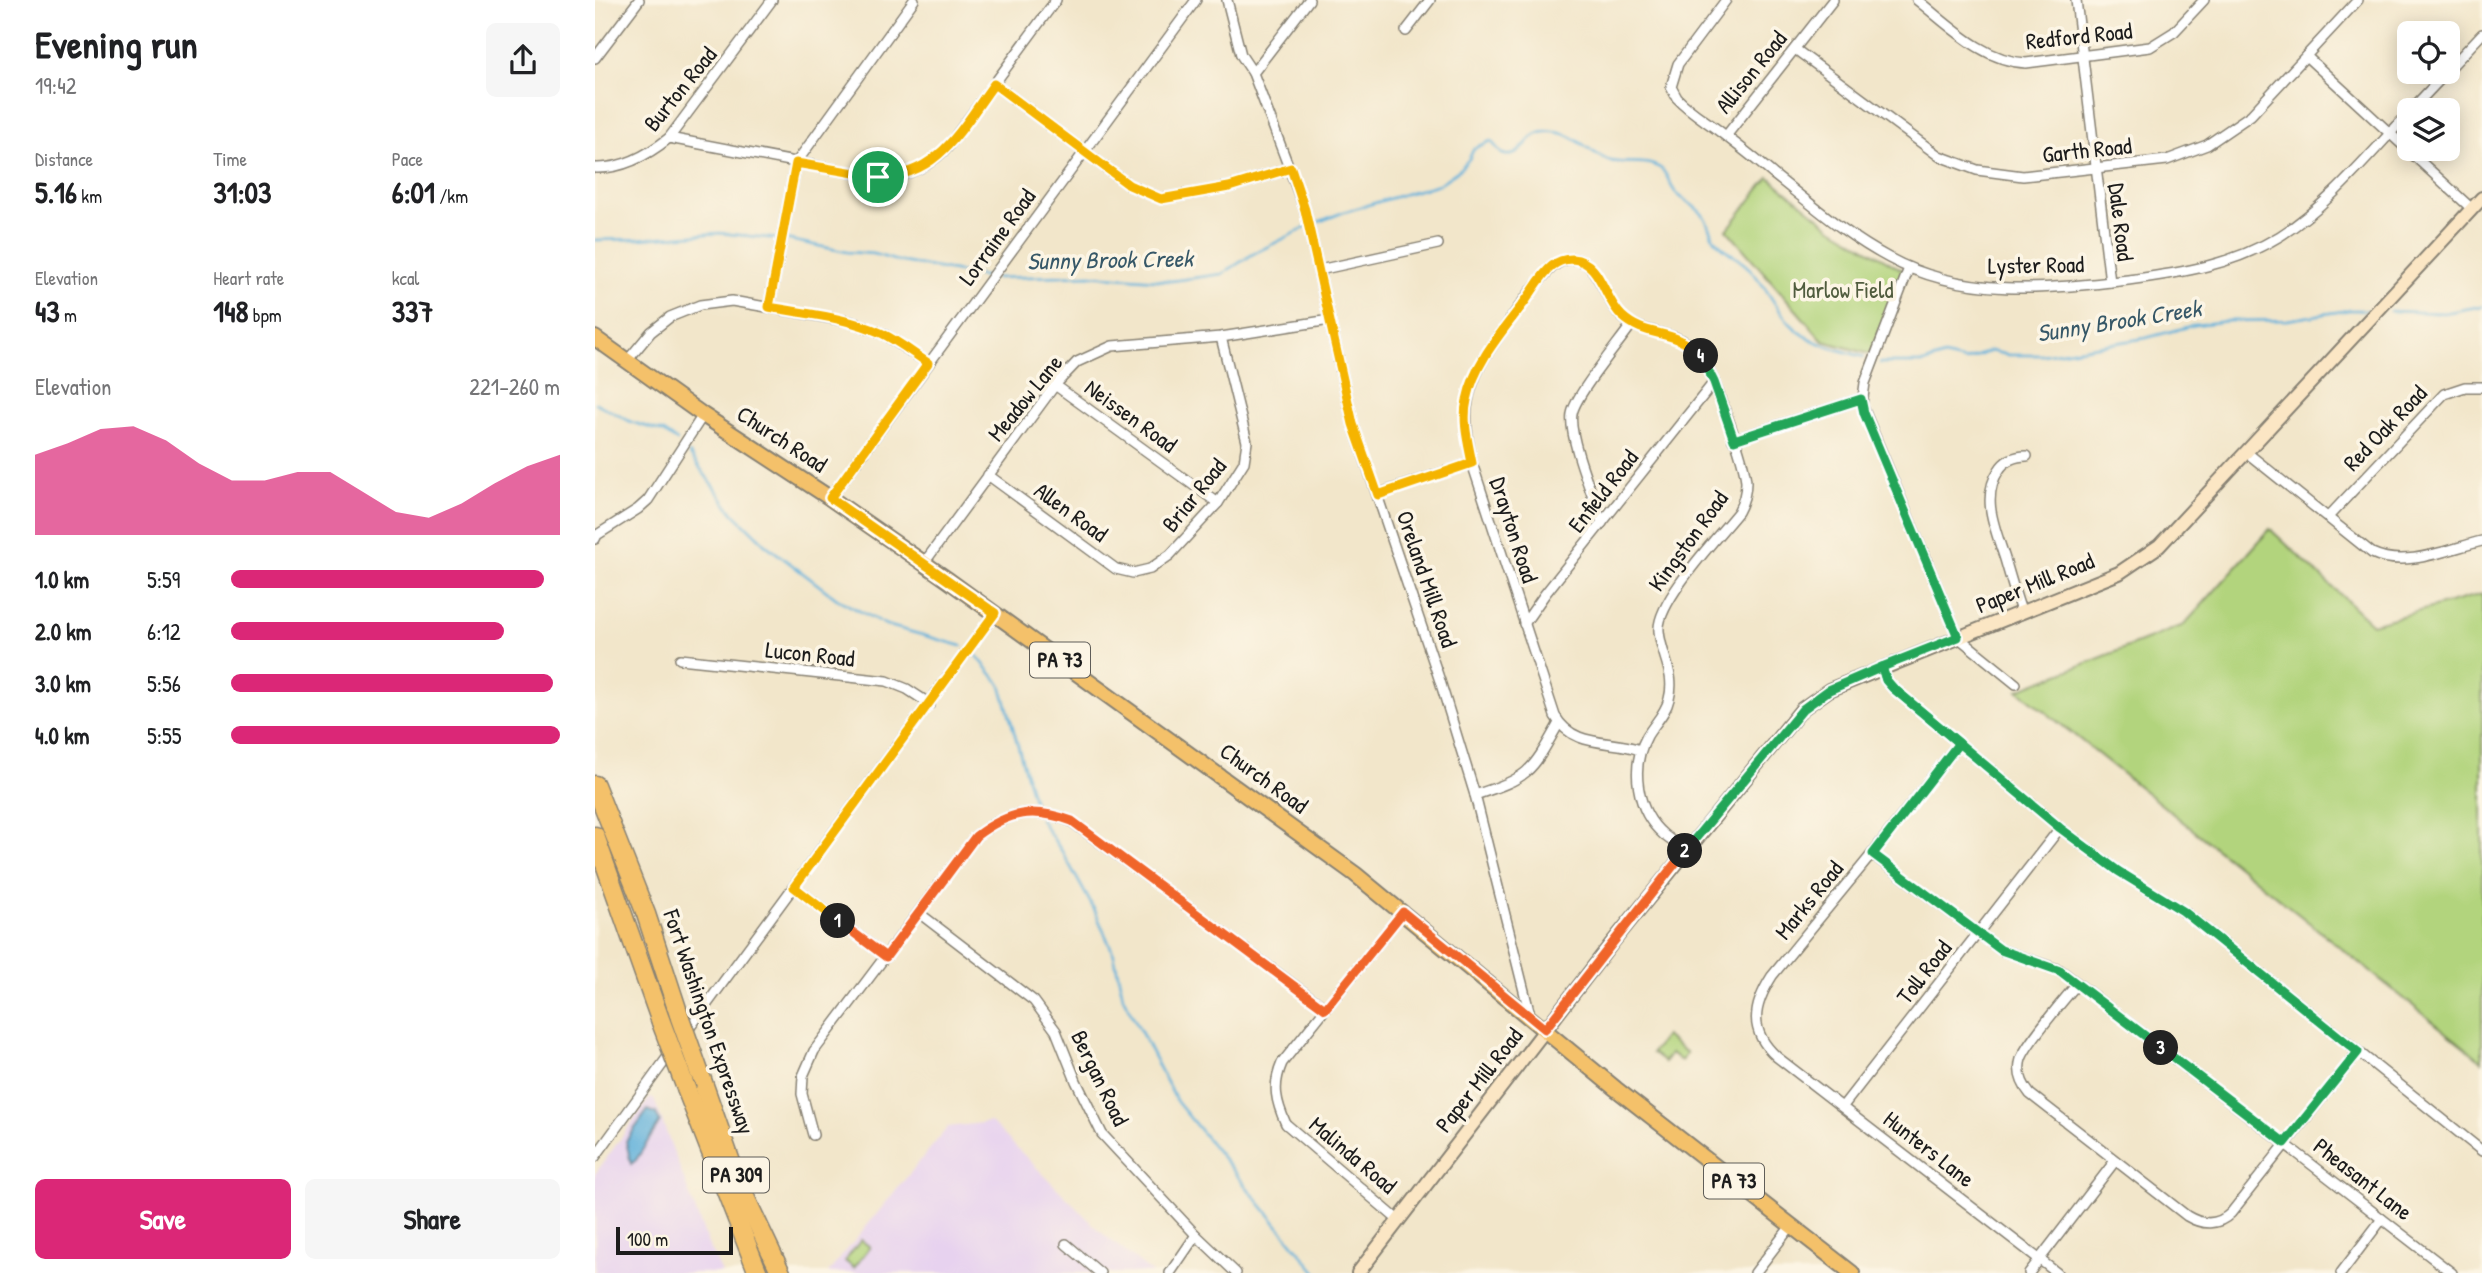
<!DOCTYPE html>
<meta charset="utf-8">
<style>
:root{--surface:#fff;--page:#f6f6f6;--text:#202124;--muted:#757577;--accent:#db2777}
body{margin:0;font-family:"Patrick Hand",sans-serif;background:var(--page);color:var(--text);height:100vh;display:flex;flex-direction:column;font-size:26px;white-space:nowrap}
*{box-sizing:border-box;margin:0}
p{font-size:23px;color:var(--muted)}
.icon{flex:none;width:38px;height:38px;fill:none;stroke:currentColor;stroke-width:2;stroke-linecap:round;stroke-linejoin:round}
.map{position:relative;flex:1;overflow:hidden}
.side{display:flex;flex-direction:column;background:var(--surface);width:595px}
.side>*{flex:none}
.controls{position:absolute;left:1802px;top:21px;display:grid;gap:14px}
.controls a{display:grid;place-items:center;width:63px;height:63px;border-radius:10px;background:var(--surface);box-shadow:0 4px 18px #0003;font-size:35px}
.scale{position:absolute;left:21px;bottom:18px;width:117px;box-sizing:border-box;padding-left:7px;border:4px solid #1c1c1c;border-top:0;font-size:19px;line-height:24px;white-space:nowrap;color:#1c1c1c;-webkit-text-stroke:5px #fcf5e5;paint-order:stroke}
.pin{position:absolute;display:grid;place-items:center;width:60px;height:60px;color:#fff;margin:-30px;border:4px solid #fff;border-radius:50%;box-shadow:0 2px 7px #0007}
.km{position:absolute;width:35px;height:35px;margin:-18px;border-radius:50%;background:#222;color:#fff;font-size:19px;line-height:35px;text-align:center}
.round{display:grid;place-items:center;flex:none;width:74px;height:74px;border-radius:10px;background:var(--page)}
.summary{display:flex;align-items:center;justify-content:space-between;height:119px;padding:0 35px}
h1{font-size:38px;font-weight:800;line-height:52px}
.figures{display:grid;grid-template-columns:repeat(3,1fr);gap:10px;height:119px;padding:7px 35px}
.figures div{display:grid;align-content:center}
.figures b{font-size:30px;font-weight:800}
.figures small{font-size:19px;font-weight:400}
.figures p{font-size:19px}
.chart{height:196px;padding:14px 35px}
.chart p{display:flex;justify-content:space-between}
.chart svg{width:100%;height:126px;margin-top:7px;fill:var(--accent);opacity:.7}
.action{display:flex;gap:14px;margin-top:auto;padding:14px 35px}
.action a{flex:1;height:80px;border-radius:10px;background:var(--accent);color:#fff;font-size:28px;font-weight:800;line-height:80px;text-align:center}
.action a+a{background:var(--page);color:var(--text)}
ul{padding:0 35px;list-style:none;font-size:23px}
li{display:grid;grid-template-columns:112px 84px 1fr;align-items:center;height:52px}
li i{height:18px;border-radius:9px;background:var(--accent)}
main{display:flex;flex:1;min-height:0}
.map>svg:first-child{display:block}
</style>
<main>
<section class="side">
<div class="summary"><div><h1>Evening run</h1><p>19:42</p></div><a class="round"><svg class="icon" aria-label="share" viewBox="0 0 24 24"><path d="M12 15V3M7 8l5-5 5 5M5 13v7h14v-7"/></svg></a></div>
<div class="figures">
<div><p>Distance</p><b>5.16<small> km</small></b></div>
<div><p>Time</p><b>31:03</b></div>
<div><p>Pace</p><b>6:01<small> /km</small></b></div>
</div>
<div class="figures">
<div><p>Elevation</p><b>43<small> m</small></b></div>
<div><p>Heart rate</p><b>148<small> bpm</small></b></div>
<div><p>kcal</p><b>337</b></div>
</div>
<div class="chart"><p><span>Elevation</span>221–260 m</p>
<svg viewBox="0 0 160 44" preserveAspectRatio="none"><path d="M0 44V16L10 12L20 7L30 6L40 11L50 19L60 25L70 25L80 22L90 22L100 29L110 36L120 38L130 33L140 26L150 20L160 16V44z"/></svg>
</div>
<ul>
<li><b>1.0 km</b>5:59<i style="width:95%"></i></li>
<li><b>2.0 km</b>6:12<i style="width:83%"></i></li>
<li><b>3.0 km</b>5:56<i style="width:98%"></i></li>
<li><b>4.0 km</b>5:55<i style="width:100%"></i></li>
</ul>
<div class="action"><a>Save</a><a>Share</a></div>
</section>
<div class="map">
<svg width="1887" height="1273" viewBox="0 0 1887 1273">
<rect width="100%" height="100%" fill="#fcf5e5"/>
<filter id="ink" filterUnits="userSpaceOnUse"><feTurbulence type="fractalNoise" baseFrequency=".0143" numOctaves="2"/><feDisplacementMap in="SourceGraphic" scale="14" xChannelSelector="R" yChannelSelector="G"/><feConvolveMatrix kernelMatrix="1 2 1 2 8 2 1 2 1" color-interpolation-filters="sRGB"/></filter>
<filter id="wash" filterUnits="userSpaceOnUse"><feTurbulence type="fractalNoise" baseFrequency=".00686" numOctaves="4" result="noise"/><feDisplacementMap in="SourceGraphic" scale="28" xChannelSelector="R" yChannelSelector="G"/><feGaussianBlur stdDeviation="1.57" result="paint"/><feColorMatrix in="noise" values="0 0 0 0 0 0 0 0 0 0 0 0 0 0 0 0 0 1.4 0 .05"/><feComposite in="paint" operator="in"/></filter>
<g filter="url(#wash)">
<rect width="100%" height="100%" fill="#f2e6ca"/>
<g fill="#e7d2ef">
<path d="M55 1098 59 1099 113 1244 127 1273H0V1174Z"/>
<path d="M396 1122 507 1233 557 1273H233L353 1127Z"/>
</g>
<g fill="#b2d47d" stroke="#67784c" stroke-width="2">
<path d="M1174 177 1237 228 1309 271 1275 354 1228 341 1132 230Z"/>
<path d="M1675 529 1777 624 1887 594V1061L1423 690 1589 625Z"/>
<path d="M1070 1036 1092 1053 1086 1061 1076 1053 1069 1062 1057 1053Z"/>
<path d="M266 1240 275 1247 259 1268 250 1261Z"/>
</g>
<path fill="#60b1db" stroke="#3e667c" stroke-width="2" d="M53 1110 61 1113 65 1122 41 1160 36 1164 31 1141Z"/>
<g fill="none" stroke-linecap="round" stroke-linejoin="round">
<g stroke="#60b1db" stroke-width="2.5">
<path d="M190 239 252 252 279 254 302 261 393 277"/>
<path d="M0 240 42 239 125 233 183 239"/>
<path d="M400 278 495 275 576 281 627 274 658 254 718 224 749 212 844 184 864 170 874 159 879 148 896 141 907 154C929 161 929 134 950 132 980 130 988 149 1012 160 1028 166 1049 158 1065 168 1074 174 1074 187 1082 194 1090 201 1106 209 1110 218 1115 227 1115 235 1122 242 1132 252 1145 259 1155 269 1175 290 1184 319 1209 335 1227 347 1249 351 1269 357"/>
<path d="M1795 311 1849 313 1887 306"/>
<path d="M1285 363H1329L1349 356 1370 361 1395 351 1413 355H1447L1551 338 1600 325 1632 321 1692 320 1754 310H1771"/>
<path d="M1 403 36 422 69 432 82 441"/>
<path d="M94 453 138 513 171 545 242 599 291 625 367 646"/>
<path d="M382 656 406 685 439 803"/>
<path d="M445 819 468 853 500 911 519 955 528 997 582 1102 722 1273"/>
</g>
</g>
</g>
<g filter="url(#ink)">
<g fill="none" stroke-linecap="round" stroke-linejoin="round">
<g stroke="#878173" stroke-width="12">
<g id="street">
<path d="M632 0 646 55 658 73 710 210 758 424 845 681 880 795 935 1015"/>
<path d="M1131 0 1083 64 1076 87 1082 98C1095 112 1113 122 1128 134 1145 147 1162 160 1178 174 1215 203 1252 236 1294 258 1367 298 1453 290 1533 280 1586 273 1638 265 1685 236 1735 204 1774 155 1815 112"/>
<path d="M1322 0C1354 25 1388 61 1431 63L1555 47 1579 32 1609 0"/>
<path d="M1481 0 1515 282"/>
<path d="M811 31 835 0"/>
<path d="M1200 49 1344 156 1382 170 1428 176 1572 160 1612 145 1656 115 1763 0"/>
<path d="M1711 56 1877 209"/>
<path d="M0 58 44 0"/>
<path d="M1853 70 1887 34"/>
<path d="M658 73 714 0"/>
<path d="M399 84 534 185 566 199 634 187 696 168"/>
<path d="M1816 110 1852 72"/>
<path d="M1131 136 1238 0"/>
<path d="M74 138 268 175C305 179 325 174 352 148L461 0"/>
<path d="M0 168C28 169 53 155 74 138L177 0"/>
<path d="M1314 268 1270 383 1267 405 1363 637 1421 684"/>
<path d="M724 270 843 244"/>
<path d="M174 307 201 163 319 0"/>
<path d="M32 361 56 332 75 317 105 305 137 301 257 322 289 334 333 363"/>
<path d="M460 385 623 503"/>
<path d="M1138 440 1266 399"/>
<path d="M1651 452 1777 553C1810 569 1853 549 1887 541"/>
<path d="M393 475 521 569 538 573 555 569 575 555 623 503 649 462 652 442 626 337"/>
<path d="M783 494 877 463"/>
<path d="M235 498 601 0"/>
<path d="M1733 517 1849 394 1870 387H1887"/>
<path d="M1007 523C999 498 973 437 977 414 980 395 1024 343 1037 324"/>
<path d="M0 539 2 535 43 509 53 500 108 415"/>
<path d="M329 563 460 385 482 362 517 346 626 337 735 320"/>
<path d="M1426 611C1420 594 1415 576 1410 559 1401 530 1385 498 1404 470 1410 460 1420 456 1432 456"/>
<path d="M929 624 950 594 1119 382"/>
<path d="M85 659 292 681 312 689 335 704"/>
<path d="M1287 667 1291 680 1298 688 1465 828 1523 871 1588 911 1887 1151"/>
<path d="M1364 743 1277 854 1177 976C1158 1006 1153 1031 1182 1057L1462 1273"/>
<path d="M1045 750C1016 739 979 749 960 716L877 463C868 419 868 395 891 355 905 335 948 267 967 261 1003 249 1007 299 1027 317 1047 334 1074 330 1095 345 1100 350 1105 355 1109 361 1120 380 1150 461 1151 482 1151 492 1148 503 1143 512 1123 537 1061 602 1064 631 1066 656 1081 673 1074 699 1071 713 1059 724 1052 736 1035 767 1041 811 1069 835 1075 840 1083 845 1090 850"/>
<path d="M880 795C935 777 936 773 964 723"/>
<path d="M1277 854 1406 950 1465 970 1857 1273"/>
<path d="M199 887 291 957"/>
<path d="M324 913 439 1001 461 1031 481 1081 507 1134 601 1235 641 1273"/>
<path d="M1482 984C1469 1000 1432 1042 1426 1059 1422 1072 1427 1084 1435 1094L1592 1216C1607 1225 1623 1226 1636 1213L1763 1052"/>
<path d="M90 1034 400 613"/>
<path d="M1248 1106 1465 828"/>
<path d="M218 1135 207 1094 208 1076 219 1051 381 836C414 811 438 807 476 821L730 1008"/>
<path d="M0 1157 77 1051"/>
<path d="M803 1220 691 1124C681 1102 677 1086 687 1063L808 912"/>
<path d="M471 1244 505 1273"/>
<path d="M575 1273 601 1235"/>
<path d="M1160 1273 1196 1226"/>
<path d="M1434 1273 1520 1161"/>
<path d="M1746 1273 1787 1219"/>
</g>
</g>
<g stroke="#878173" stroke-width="16">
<path id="secondary" d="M763 1273 1017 943 1207 709 1234 690 1524 573 1564 546 1887 198"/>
</g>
<g stroke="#878173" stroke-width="18">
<path id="primary" d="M0 338 108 415 235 498 353 580 760 874 1021 1089 1257 1273"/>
</g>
<g stroke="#878173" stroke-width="21">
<g id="highway">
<path d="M0 785 51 914 85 1018"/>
<path d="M0 836 66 1022"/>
<path d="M105 1074 143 1182 186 1273"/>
<path d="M92 1091 163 1273"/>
</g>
</g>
<use href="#street" stroke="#fff" stroke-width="9"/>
<use href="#secondary" stroke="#fbe6c4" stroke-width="12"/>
<use href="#primary" stroke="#f4c16b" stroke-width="14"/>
<use href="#highway" stroke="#f4c16b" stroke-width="18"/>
<g stroke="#878173" stroke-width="21" stroke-linecap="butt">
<g id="highway-bridge">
<path d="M85 1018 105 1074"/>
<path d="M66 1022 92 1091"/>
</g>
</g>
<use href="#highway-bridge" stroke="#f4c16b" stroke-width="18"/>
</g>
</g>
<g fill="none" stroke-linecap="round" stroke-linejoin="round" filter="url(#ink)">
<g stroke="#fff" stroke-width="14">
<path id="split-1" d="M243 921 199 887 400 613 235 498 333 363C318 353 303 341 286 333 252 317 211 314 174 307L201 163 283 177"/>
</g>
<g stroke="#fff" stroke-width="14">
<path id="split-2" d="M243 921 291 957 381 836C414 811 438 807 477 821L730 1009 808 912 950 1029 1090 851"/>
</g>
<g stroke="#fff" stroke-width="14">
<path id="split-3" d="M1090 851 1208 709 1234 690 1287 667 1291 680 1298 688 1465 828 1523 871 1588 911 1763 1052 1690 1143 1566 1048"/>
</g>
<g stroke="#fff" stroke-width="14">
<path id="split-4" d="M1106 356 1119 382 1139 440 1266 399 1269 413 1363 637 1287 667 1291 680 1298 688 1364 743 1278 854 1406 950 1465 971 1566 1048"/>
</g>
<g stroke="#fff" stroke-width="14">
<path id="split-5" d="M283 177C344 177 367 127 399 84L534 185 566 199 634 187 696 168 710 210 758 424 783 495 877 463C873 442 867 421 872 400 880 361 908 331 931 300 939 289 947 274 957 266 963 261 970 259 977 259 1007 261 1008 299 1027 316 1053 340 1078 326 1106 356"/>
</g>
<use href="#split-1" stroke="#f5b400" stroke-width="9"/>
<use href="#split-2" stroke="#f0652b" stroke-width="9"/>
<use href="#split-3" stroke="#22a559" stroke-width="9"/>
<use href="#split-4" stroke="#22a559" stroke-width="9"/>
<use href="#split-5" stroke="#f5b400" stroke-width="9"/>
</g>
<g text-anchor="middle" stroke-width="7" stroke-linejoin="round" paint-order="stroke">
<g fill="#fcf5e5" stroke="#5f5d58" stroke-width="2">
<rect x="435" y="642.5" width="60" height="35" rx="5"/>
<rect x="108" y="1157.5" width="66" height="35" rx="5"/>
<rect x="1109" y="1163.5" width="60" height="35" rx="5"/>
</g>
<g font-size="21" font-weight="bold" fill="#1c1c1c">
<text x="465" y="667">PA 73</text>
<text x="141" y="1182">PA 309</text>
<text x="1139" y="1188">PA 73</text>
</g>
<g font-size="23" fill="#1c1c1c" stroke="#fcf5e5">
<text transform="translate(1484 36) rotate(-6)" y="8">Redford Road</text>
<text transform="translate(1156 72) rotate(-51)" y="8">Allison Road</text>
<text transform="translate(85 89) rotate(-51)" y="8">Burton Road</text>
<text transform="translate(1492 150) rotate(-6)" y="8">Garth Road</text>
<text transform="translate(1526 222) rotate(83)" y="8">Dale Road</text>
<text transform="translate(402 237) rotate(-54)" y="8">Lorraine Road</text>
<text transform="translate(1441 265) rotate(-1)" y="8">Lyster Road</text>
<text transform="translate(430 398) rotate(-51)" y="8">Meadow Lane</text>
<text transform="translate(536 416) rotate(36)" y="8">Neissen Road</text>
<text transform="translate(1790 428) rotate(-46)" y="8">Red Oak Road</text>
<text transform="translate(187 439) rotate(33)" y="8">Church Road</text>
<text transform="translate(1008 491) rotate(-52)" y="8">Enfield Road</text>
<text transform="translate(599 495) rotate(-51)" y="8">Briar Road</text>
<text transform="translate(476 512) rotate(36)" y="8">Allen Road</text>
<text transform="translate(919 530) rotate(72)" y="8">Drayton Road</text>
<text transform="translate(1093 541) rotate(-54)" y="8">Kingston Road</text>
<text transform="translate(832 579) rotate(71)" y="8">Oreland Mill Road</text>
<text transform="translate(1440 583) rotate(-22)" y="8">Paper Mill Road</text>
<text transform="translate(215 654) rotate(6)" y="8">Lucon Road</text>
<text transform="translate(669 778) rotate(36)" y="8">Church Road</text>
<text transform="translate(1214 900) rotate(-51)" y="8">Marks Road</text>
<text transform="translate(1329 972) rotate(-52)" y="8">Toll Road</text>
<text transform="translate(114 1022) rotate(71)" y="8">Fort Washington Expressway</text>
<text transform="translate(505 1078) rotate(64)" y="8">Bergan Road</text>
<text transform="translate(884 1080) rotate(-52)" y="8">Paper Mill Road</text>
<text transform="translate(1334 1149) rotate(38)" y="8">Hunters Lane</text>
<text transform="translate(758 1155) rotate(40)" y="8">Malinda Road</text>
<text transform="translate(1768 1179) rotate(38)" y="8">Pheasant Lane</text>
</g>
<g font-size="23" fill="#505c3e" stroke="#fcf5e5">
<text x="1248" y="298">Marlow Field</text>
</g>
<g font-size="24" font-style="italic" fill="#375868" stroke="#fcf5e5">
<text transform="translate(515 260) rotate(-1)" y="8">Sunny Brook Creek</text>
<text transform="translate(1524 321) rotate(-9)" y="8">Sunny Brook Creek</text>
</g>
</g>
</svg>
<div class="controls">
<a><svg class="icon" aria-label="locate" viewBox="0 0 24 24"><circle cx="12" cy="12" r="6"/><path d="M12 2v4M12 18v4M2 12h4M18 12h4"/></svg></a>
<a><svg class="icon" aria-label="layers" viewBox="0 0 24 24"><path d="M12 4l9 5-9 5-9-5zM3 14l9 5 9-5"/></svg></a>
</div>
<div class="scale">100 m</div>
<div class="pin" style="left:283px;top:177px;background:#1e9e55"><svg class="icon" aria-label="arrive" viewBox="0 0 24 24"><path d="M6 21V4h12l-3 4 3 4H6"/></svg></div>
<b class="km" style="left:243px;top:921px">1</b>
<b class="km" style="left:1090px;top:851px">2</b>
<b class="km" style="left:1566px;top:1048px">3</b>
<b class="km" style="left:1106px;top:356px">4</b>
</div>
</main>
